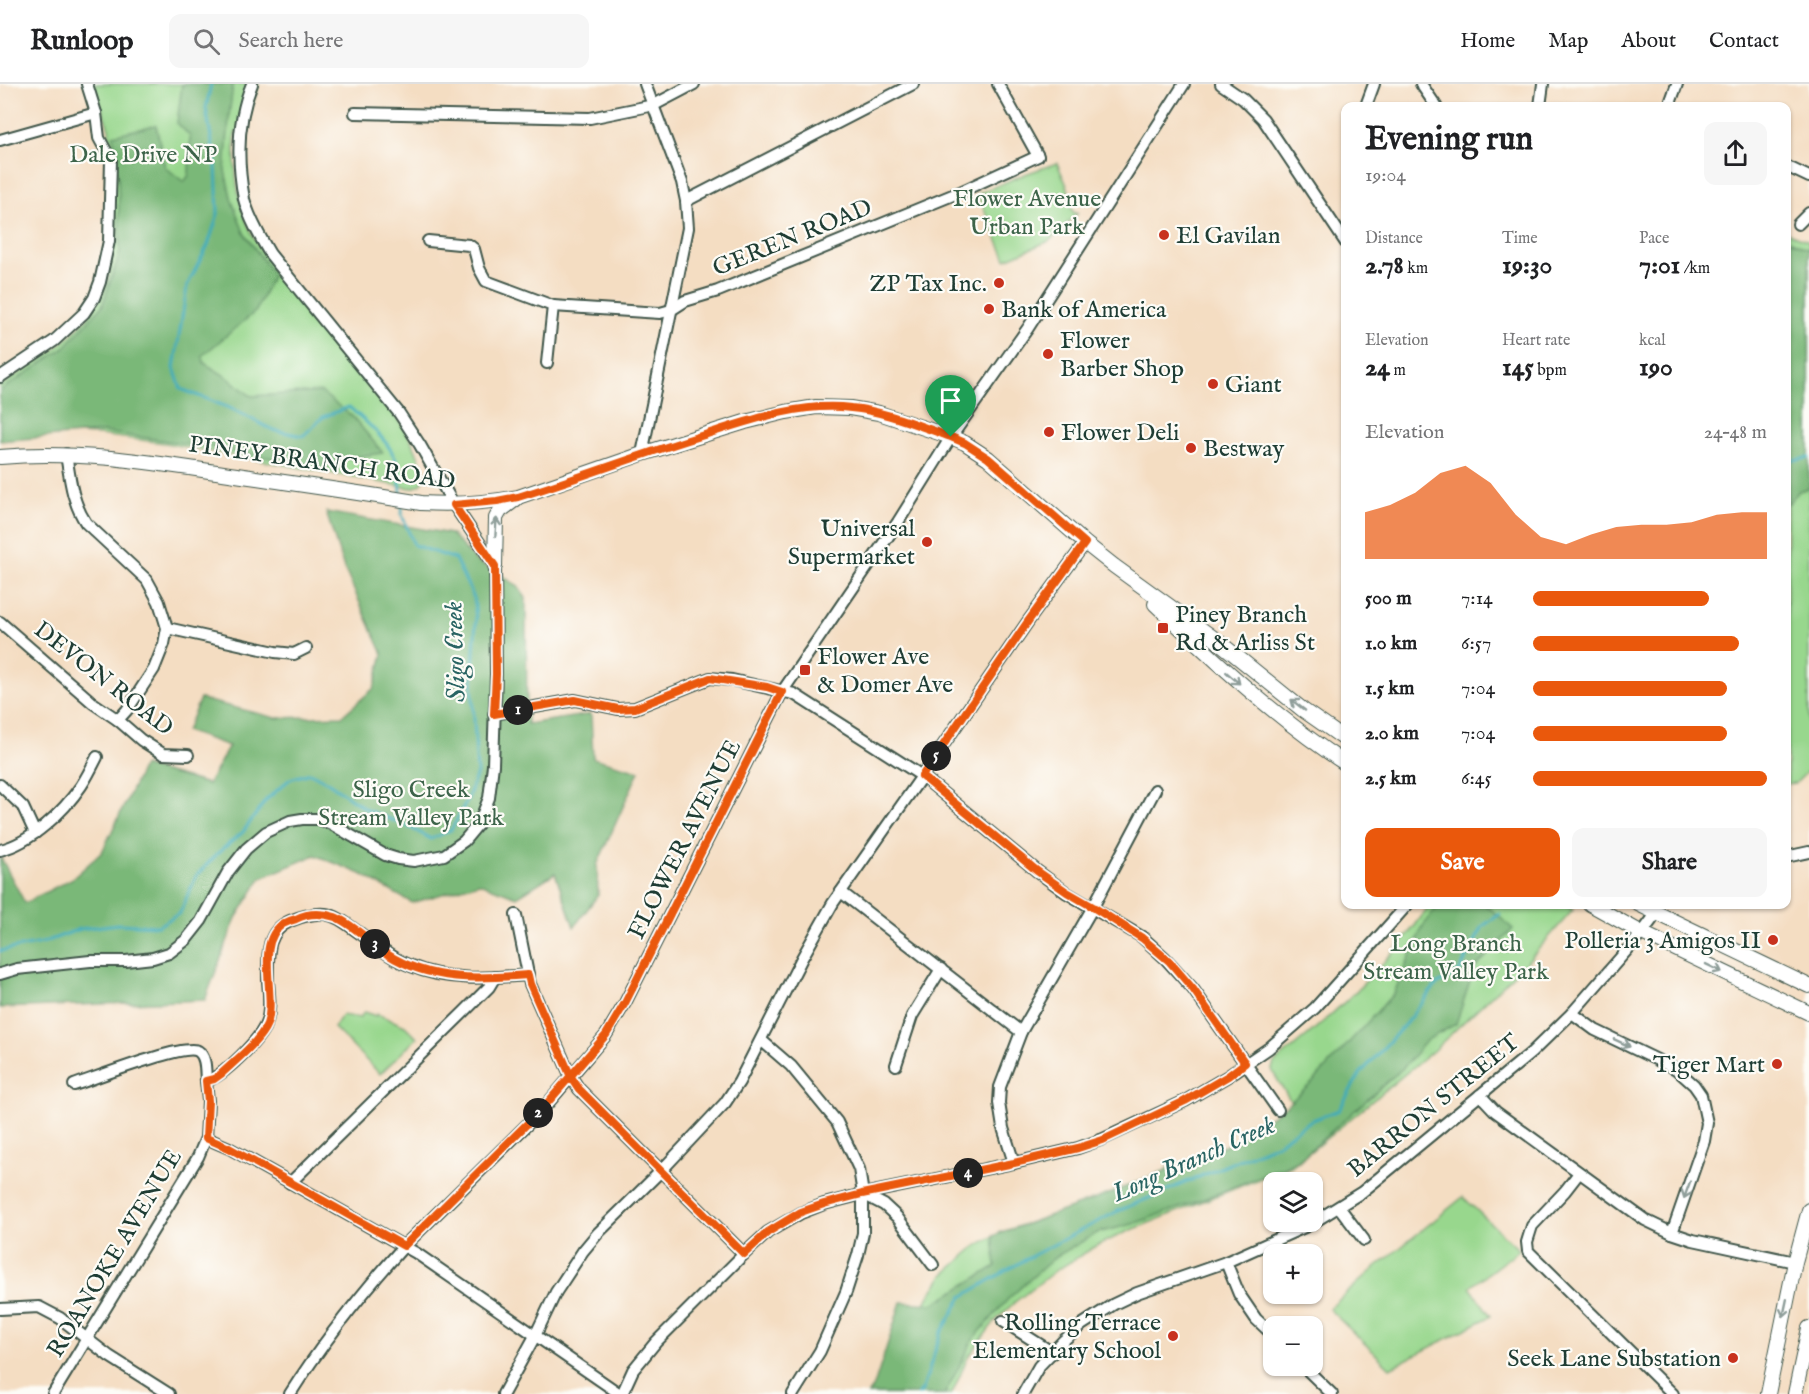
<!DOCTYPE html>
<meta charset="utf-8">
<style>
:root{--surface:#fff;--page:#f6f6f6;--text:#202124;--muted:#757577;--line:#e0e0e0;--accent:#ea580c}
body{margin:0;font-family:"IM FELL English",serif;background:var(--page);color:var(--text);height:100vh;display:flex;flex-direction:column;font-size:22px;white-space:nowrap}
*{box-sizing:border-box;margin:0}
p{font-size:20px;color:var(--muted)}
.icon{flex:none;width:33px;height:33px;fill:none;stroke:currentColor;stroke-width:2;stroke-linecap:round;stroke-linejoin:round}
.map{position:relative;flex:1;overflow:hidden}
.drawer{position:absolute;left:1341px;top:18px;width:450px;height:807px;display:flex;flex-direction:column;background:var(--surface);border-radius:12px;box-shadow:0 2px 4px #0004}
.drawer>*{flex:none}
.fabs{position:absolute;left:1263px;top:1088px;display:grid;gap:12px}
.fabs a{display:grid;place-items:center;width:60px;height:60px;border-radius:12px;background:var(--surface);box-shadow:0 2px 4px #0004;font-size:30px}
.pin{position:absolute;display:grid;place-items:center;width:51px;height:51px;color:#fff;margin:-62px -26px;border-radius:50% 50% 50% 0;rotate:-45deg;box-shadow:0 0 6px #0007}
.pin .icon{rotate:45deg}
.km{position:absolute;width:30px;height:30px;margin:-15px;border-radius:50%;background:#222;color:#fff;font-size:16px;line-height:30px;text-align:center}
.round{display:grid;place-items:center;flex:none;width:63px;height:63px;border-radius:12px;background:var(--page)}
.summary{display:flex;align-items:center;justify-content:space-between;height:102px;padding:0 24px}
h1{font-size:33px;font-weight:700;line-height:45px}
.figures{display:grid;grid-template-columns:repeat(3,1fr);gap:9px;height:102px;padding:6px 24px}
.figures div{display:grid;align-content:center}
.figures b{font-size:26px;font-weight:700}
.figures small{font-size:16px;font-weight:400}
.figures p{font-size:16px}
.chart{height:168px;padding:12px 24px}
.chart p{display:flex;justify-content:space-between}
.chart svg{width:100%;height:108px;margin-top:6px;fill:var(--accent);opacity:.7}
.primary-button{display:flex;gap:12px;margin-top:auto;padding:12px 24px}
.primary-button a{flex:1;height:69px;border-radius:12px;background:var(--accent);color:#fff;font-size:24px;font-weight:700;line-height:69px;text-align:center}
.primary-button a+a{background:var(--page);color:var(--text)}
ul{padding:0 24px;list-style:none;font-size:20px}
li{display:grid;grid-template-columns:96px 72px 1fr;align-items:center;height:45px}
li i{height:15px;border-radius:8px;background:var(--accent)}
header{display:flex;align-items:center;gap:36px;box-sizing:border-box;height:84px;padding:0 30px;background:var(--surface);border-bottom:2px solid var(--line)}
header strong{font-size:28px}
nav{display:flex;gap:33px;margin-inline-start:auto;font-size:21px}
.search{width:420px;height:54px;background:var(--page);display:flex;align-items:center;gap:15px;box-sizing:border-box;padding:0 21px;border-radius:12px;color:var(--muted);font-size:22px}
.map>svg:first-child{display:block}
</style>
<header>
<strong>Runloop</strong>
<div class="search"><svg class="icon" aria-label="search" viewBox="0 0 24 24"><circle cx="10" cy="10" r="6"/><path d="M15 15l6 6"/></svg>Search here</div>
<nav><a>Home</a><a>Map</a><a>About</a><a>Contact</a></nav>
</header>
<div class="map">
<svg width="1809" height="1310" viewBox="0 0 1809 1310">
<rect width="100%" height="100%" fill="#fdfcf7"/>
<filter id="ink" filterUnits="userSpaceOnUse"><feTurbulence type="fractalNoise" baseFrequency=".0167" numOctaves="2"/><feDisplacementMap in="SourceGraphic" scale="12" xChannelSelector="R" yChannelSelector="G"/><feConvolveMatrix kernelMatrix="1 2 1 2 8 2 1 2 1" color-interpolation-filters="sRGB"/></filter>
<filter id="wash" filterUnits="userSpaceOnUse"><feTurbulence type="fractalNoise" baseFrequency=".008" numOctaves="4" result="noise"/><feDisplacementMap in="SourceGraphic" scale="24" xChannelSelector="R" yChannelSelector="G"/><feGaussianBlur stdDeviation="1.35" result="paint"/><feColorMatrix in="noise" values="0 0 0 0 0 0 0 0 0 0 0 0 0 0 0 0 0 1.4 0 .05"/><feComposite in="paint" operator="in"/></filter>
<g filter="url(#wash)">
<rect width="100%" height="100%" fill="#f4ddc2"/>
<g fill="#98d78d" stroke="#5c8a60" stroke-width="1.5">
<path d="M93 0H259L247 38 235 50C234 84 236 117 251 148 264 176 288 200 309 224 342 263 378 302 405 345 414 359 419 376 426 391 423 400 420 402 411 404L165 359 99 351 54 349 0 350V302L54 266 71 251 87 234 100 214 108 196 112 173 109 45Z"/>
<path d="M1057 79 1068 104 1072 126 1074 129H1078L1049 157 1006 175 977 110 1025 90Z"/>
<path d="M1786 148 1809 157V686L1796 699 1787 700Z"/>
<path d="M1562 820 1573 826 1527 878 1433 967 1294 1081 1129 1147 1098 1161 1055 1187 1015 1218 995 1237 967 1275 952 1310H878L929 1212 943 1191 975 1163 1001 1148 1125 1107 1159 1093 1172 1079 1183 1090 1302 1036 1274 990 1272 985 1274 979C1331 933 1388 882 1430 821Z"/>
<path d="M364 928 376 932 377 930 405 942 417 954 380 990 334 944 342 931 360 934Z"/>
<path d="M1463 1113 1519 1166 1470 1203 1491 1232 1390 1284 1329 1225 1369 1189Z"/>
</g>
<g fill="#7ab878" stroke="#4c7a56" stroke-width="1.5">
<path d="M182 0H233L229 33 225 87 232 117 244 149 273 190 256 227 203 271 204 279 227 293 251 312 321 308 353 333 383 369 340 375 338 386 198 361 103 348 0 357V307L64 264 102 222 120 169 118 94 113 51 156 41 165 83 184 98 189 91 190 52 177 39Z"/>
<path d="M1787 155 1809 165V404L1799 407 1787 421Z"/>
<path d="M326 428 451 450 476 477 517 501 526 514 527 640 591 630 593 674 639 687 597 781 598 811 574 843 555 789 517 813 479 799 412 819 361 790 315 771 261 794 236 834 205 916 0 924V775L1 774 25 819 73 794 102 768 143 682 208 700 229 662 186 647 200 615 276 634 342 632 374 604 383 570 344 484Z"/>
<path d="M1439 821H1486L1513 845 1474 885 1456 940 1427 956 1404 983 1298 1077 1204 1115 1133 1140 1097 1149 1055 1173 1009 1214 972 1257 945 1310H868L874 1302 901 1218 933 1220 996 1182 993 1152 1101 1113 1234 1058 1287 1021 1313 998 1394 909 1423 842Z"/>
</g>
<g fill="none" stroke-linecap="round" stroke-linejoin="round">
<g stroke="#3cabba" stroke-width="3">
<path d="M211 0 206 24 216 82 218 130 208 161 187 202 174 284 181 305 232 325 273 346 303 352 323 333 349 323C364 336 386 354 394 372 400 383 400 398 401 410"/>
<path d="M1786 377 1809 374"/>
<path d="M0 867 42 859 80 845 118 840 158 842 180 829 196 792 219 768 243 748 266 716 290 695 310 689 329 699 367 726 405 741 431 755 451 746 467 717 477 689 472 598 476 536 474 514 455 475 414 461 402 431V420"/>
<path d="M919 1310 923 1305 940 1251 962 1213 1026 1175 1118 1127 1277 1060 1310 1037 1339 1026 1360 990 1406 939 1436 901 1459 888 1483 842 1500 830"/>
</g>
</g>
</g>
<g filter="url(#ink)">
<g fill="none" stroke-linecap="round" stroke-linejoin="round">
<g stroke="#3f5549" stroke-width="14">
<g id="minor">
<path d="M1221 0 1243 15 1263 35 1346 159"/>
<path d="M1421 0 1436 22"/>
<path d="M1367 19 1374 0"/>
<path d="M1540 22 1543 0"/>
<path d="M1669 22 1677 0"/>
<path d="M355 29 590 34 654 21 694 0"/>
<path d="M0 56 96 29"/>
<path d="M1786 82 1809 93"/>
<path d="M686 117 913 0"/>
<path d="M1798 140 1809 129"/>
<path d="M428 157 469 161 474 165 479 184 486 197 553 222 547 279"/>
<path d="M553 222 660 229 671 226 685 217 718 207 960 108 1038 72 998 0"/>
<path d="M0 293 54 257 84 229 94 214 100 198 109 157 111 76 99 54 96 29 87 0"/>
<path d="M66 370C70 395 72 418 86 439L147 496 159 518 167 544 164 560 154 585 127 626 118 636"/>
<path d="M642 370 688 144 686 117 682 98 645 0"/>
<path d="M0 538 93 619 118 636 141 656 163 670 188 671"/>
<path d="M167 544 275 568 294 570 306 564"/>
<path d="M494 630 575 616 618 625 635 624 710 594 732 596 794 610 922 692 1037 787 1067 809 1142 853 1165 874 1193 905 1278 1026"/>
<path d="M0 701 23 723 35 749"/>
<path d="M0 766C31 759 64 727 81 702 87 693 92 683 97 673"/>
<path d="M1786 773 1809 768"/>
<path d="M841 808 1021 948"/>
<path d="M516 831 530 900 571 993 579 1005 744 1170"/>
<path d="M0 890 17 885 90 877H126L153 874 169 869 186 856 201 837 228 788 246 765 266 748 290 737 302 735H319L331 740 385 771 398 775 414 777 444 771 464 757 479 739 489 714 493 681 496 590 495 482 454 421 420 361 399 329 270 170C260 153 249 134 244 115 237 77 237 36 252 0"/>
<path d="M1572 929 1595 946 1676 985 1694 1001 1701 1011 1707 1039 1704 1057 1672 1149"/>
<path d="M761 956 791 982 837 1038 859 1085 863 1110 884 1121 897 1133 933 1181"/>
<path d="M896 981 912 932 941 885"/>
<path d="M74 1001C93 995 184 959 198 967 207 973 205 988 206 997"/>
<path d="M1480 1011 1496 1028 1645 1136 1672 1149 1693 1156 1795 1178"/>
<path d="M206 1054 229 1064 416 1169 620 1310"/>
<path d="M1014 1079 1003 1044 999 1019 1000 1003 1021 948 1093 823 1155 706"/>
<path d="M1579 1089 1565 1107 1532 1142 1527 1158 1528 1167 1673 1310"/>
<path d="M290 1099 464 928 489 903 495 893"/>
<path d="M1339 1123 1364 1156"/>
<path d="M1226 1178 1239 1210 1256 1235 1274 1252"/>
<path d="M0 1225 39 1223 60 1234 109 1272 169 1310"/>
<path d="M1003 1237 1053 1269"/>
<path d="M1302 1281 1332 1310"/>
<path d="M53 1310 198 1073 206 1054 208 1017 206 997C223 993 262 954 267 937 271 924 269 910 268 897 268 873 265 848 290 837 302 832 312 829 325 830 339 832 350 843 361 850 377 862 392 875 411 882 449 898 489 894 528 891"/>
<path d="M290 1310C324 1256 362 1209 404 1162L543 1025 606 951 625 919 782 608 898 438 951 353 1028 244 1184 0"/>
<path d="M503 1310 535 1252 556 1208 583 1167 598 1149 661 1087 725 1019 739 998 802 874 833 819 922 692 1029 536 1085 459"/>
<path d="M622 1310 633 1286 656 1258 744 1170 768 1148 801 1129 824 1120 863 1110 1014 1079 1078 1064 1103 1055 1185 1017 1228 992 1269 964 1315 924 1408 820"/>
<path d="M793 1310 820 1267 846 1208 858 1171 863 1149V1110"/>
<path d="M1023 1310 1039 1282 1064 1256 1083 1240 1114 1220 1137 1209 1226 1178 1309 1141 1362 1108 1531 969 1572 929 1642 849 1656 830"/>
</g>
</g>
<g stroke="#3f5549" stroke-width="16">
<g id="major">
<path d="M0 373C76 366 148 378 223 389 289 399 355 408 421 419 454 421 486 419 518 413L642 370 745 338 786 328 816 323 850 324 879 329 951 353 965 359 988 374 1085 459 1114 482 1219 558 1303 626 1346 656"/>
<path d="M495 482 496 434 500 427 516 415"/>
<path d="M1155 520C1216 578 1276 634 1346 680"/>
<path d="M1590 820 1642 849 1809 929"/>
<path d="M1638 820 1809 902"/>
<path d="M1768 1310 1795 1178 1809 1126"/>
<path d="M1795 1310 1809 1244"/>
</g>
</g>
<use href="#minor" stroke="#fff" stroke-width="10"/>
<use href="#major" stroke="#fff" stroke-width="14"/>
</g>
<defs><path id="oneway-shaft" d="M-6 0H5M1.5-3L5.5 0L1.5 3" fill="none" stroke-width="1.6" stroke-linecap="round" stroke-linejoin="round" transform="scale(1.5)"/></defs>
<g stroke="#8f9e9a">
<use href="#oneway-shaft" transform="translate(496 443) rotate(-86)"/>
<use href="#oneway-shaft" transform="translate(1233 594) rotate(41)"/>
<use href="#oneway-shaft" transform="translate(1298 621) rotate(-142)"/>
<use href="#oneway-shaft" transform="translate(1714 884) rotate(26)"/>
<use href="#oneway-shaft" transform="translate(1622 959) rotate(25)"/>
<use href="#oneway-shaft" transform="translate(1687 1106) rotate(110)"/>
<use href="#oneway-shaft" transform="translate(1785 1224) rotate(102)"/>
</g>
</g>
<g fill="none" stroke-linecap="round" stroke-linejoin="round" filter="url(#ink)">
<g stroke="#fff" stroke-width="12">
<path id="route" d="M951 353C919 342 885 327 851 324 801 318 751 336 704 351 641 370 580 394 518 413L497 417 454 421 495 482 496 590 494 630 575 616 618 625 635 624 710 594 767 603 782 608 625 919 606 951 543 1024 404 1162 229 1064 206 1054 208 1017 206 997 214 995 221 990C235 977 260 957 267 940 277 912 254 859 283 840 287 838 292 836 296 835 308 829 322 829 335 833 353 840 371 859 387 870 431 898 479 895 528 891L530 900 571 993 579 1005 744 1170 768 1148 801 1128 824 1120 862 1110 1014 1079 1078 1064 1103 1056 1185 1017 1228 992 1245 979 1193 905 1169 877 1142 854 1093 823 1067 808 1037 787 922 692 1029 536 1085 459 988 374 965 359 951 353"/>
</g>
<use href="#route" stroke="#ea580c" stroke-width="8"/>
</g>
<g fill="#c8321e" stroke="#fdfcf7" stroke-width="2">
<circle cx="1164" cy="151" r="6"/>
<circle cx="999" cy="199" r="6"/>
<circle cx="989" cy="225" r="6"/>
<circle cx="1048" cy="270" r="6"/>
<circle cx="1213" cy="300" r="6"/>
<circle cx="1049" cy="348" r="6"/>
<circle cx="1191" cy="364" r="6"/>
<circle cx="927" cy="458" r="6"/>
<rect x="1157" y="538" width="12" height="12" rx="3"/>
<rect x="799" y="580" width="12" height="12" rx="3"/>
<circle cx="1773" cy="856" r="6"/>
<circle cx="1777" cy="980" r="6"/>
<circle cx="1173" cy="1252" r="6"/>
<circle cx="1733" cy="1274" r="6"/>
</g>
<g text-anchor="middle" stroke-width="4.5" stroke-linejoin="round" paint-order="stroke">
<g font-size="24" fill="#3d644a" stroke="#fdfcf7">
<text x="143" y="78">Dale Drive NP</text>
<text x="1027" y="122">Flower Avenue<tspan x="1027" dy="28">Urban Park</tspan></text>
<text x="411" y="713">Sligo Creek<tspan x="411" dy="28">Stream Valley Park</tspan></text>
<text x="1456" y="867">Long Branch<tspan x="1456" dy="28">Stream Valley Park</tspan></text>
</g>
<g font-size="24" fill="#1f3d34" stroke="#fdfcf7" text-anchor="start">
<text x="1176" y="159">El Gavilan</text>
<text x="987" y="207" text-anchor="end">ZP Tax Inc.</text>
<text x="1001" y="233">Bank of America</text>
<text x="1060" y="264">Flower<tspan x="1060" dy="28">Barber Shop</tspan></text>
<text x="1225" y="308">Giant</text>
<text x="1061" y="356">Flower Deli</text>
<text x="1203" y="372">Bestway</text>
<text x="915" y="452" text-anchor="end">Universal<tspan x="915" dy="28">Supermarket</tspan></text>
<text x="1175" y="538">Piney Branch<tspan x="1175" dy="28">Rd &amp; Arliss St</tspan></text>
<text x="817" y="580">Flower Ave<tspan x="817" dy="28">&amp; Domer Ave</tspan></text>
<text x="1761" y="864" text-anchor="end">Polleria 3 Amigos II</text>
<text x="1765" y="988" text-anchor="end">Tiger Mart</text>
<text x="1161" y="1246" text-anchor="end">Rolling Terrace<tspan x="1161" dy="28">Elementary School</tspan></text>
<text x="1721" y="1282" text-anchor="end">Seek Lane Substation</text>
</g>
<g font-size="24" fill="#1f3d34" stroke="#fdfcf7">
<text transform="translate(792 153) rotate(-22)" y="8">GEREN ROAD</text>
<text transform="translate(322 378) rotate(8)" y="8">PINEY BRANCH ROAD</text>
<text transform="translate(104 594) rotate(38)" y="8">DEVON ROAD</text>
<text transform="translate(684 755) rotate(-63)" y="8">FLOWER AVENUE</text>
<text transform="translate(1433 1021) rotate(-39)" y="8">BARRON STREET</text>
<text transform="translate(114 1169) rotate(-59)" y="8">ROANOKE AVENUE</text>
</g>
<g font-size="26" font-style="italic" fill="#296463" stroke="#fdfcf7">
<text transform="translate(454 568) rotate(-92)" y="9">Sligo Creek</text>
<text transform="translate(1193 1074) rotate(-24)" y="9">Long Branch Creek</text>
</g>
</g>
</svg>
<div class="fabs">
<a><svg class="icon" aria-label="layers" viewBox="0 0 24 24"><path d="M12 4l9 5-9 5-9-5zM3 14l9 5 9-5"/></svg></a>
<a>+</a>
<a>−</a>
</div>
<div class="pin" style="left:951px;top:353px;background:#1e9e55"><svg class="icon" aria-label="arrive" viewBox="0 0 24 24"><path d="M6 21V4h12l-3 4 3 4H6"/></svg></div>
<b class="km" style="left:518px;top:626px">1</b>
<b class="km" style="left:538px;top:1029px">2</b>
<b class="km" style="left:375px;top:860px">3</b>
<b class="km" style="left:968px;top:1089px">4</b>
<b class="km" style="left:936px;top:672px">5</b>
<section class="drawer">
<div class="summary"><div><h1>Evening run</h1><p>19:04</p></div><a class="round"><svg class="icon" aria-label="share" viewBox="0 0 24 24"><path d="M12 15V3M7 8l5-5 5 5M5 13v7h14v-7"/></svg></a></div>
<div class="figures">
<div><p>Distance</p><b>2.78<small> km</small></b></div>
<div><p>Time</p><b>19:30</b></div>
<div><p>Pace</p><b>7:01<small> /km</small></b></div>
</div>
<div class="figures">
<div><p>Elevation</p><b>24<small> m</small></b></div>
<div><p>Heart rate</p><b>145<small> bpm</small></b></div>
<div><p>kcal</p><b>190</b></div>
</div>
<div class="chart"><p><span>Elevation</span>24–48 m</p>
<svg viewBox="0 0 160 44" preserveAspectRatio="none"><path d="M0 44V25L10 22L20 17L30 9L40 6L50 13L60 26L70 35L80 38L90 34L100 31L110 30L120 30L130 29L140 26L150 25L160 25V44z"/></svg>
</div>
<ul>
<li><b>500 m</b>7:14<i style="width:75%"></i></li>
<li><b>1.0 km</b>6:57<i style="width:88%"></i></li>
<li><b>1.5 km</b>7:04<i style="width:83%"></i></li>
<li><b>2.0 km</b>7:04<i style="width:83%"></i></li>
<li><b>2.5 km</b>6:45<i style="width:100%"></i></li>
</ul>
<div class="primary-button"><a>Save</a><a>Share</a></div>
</section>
</div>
